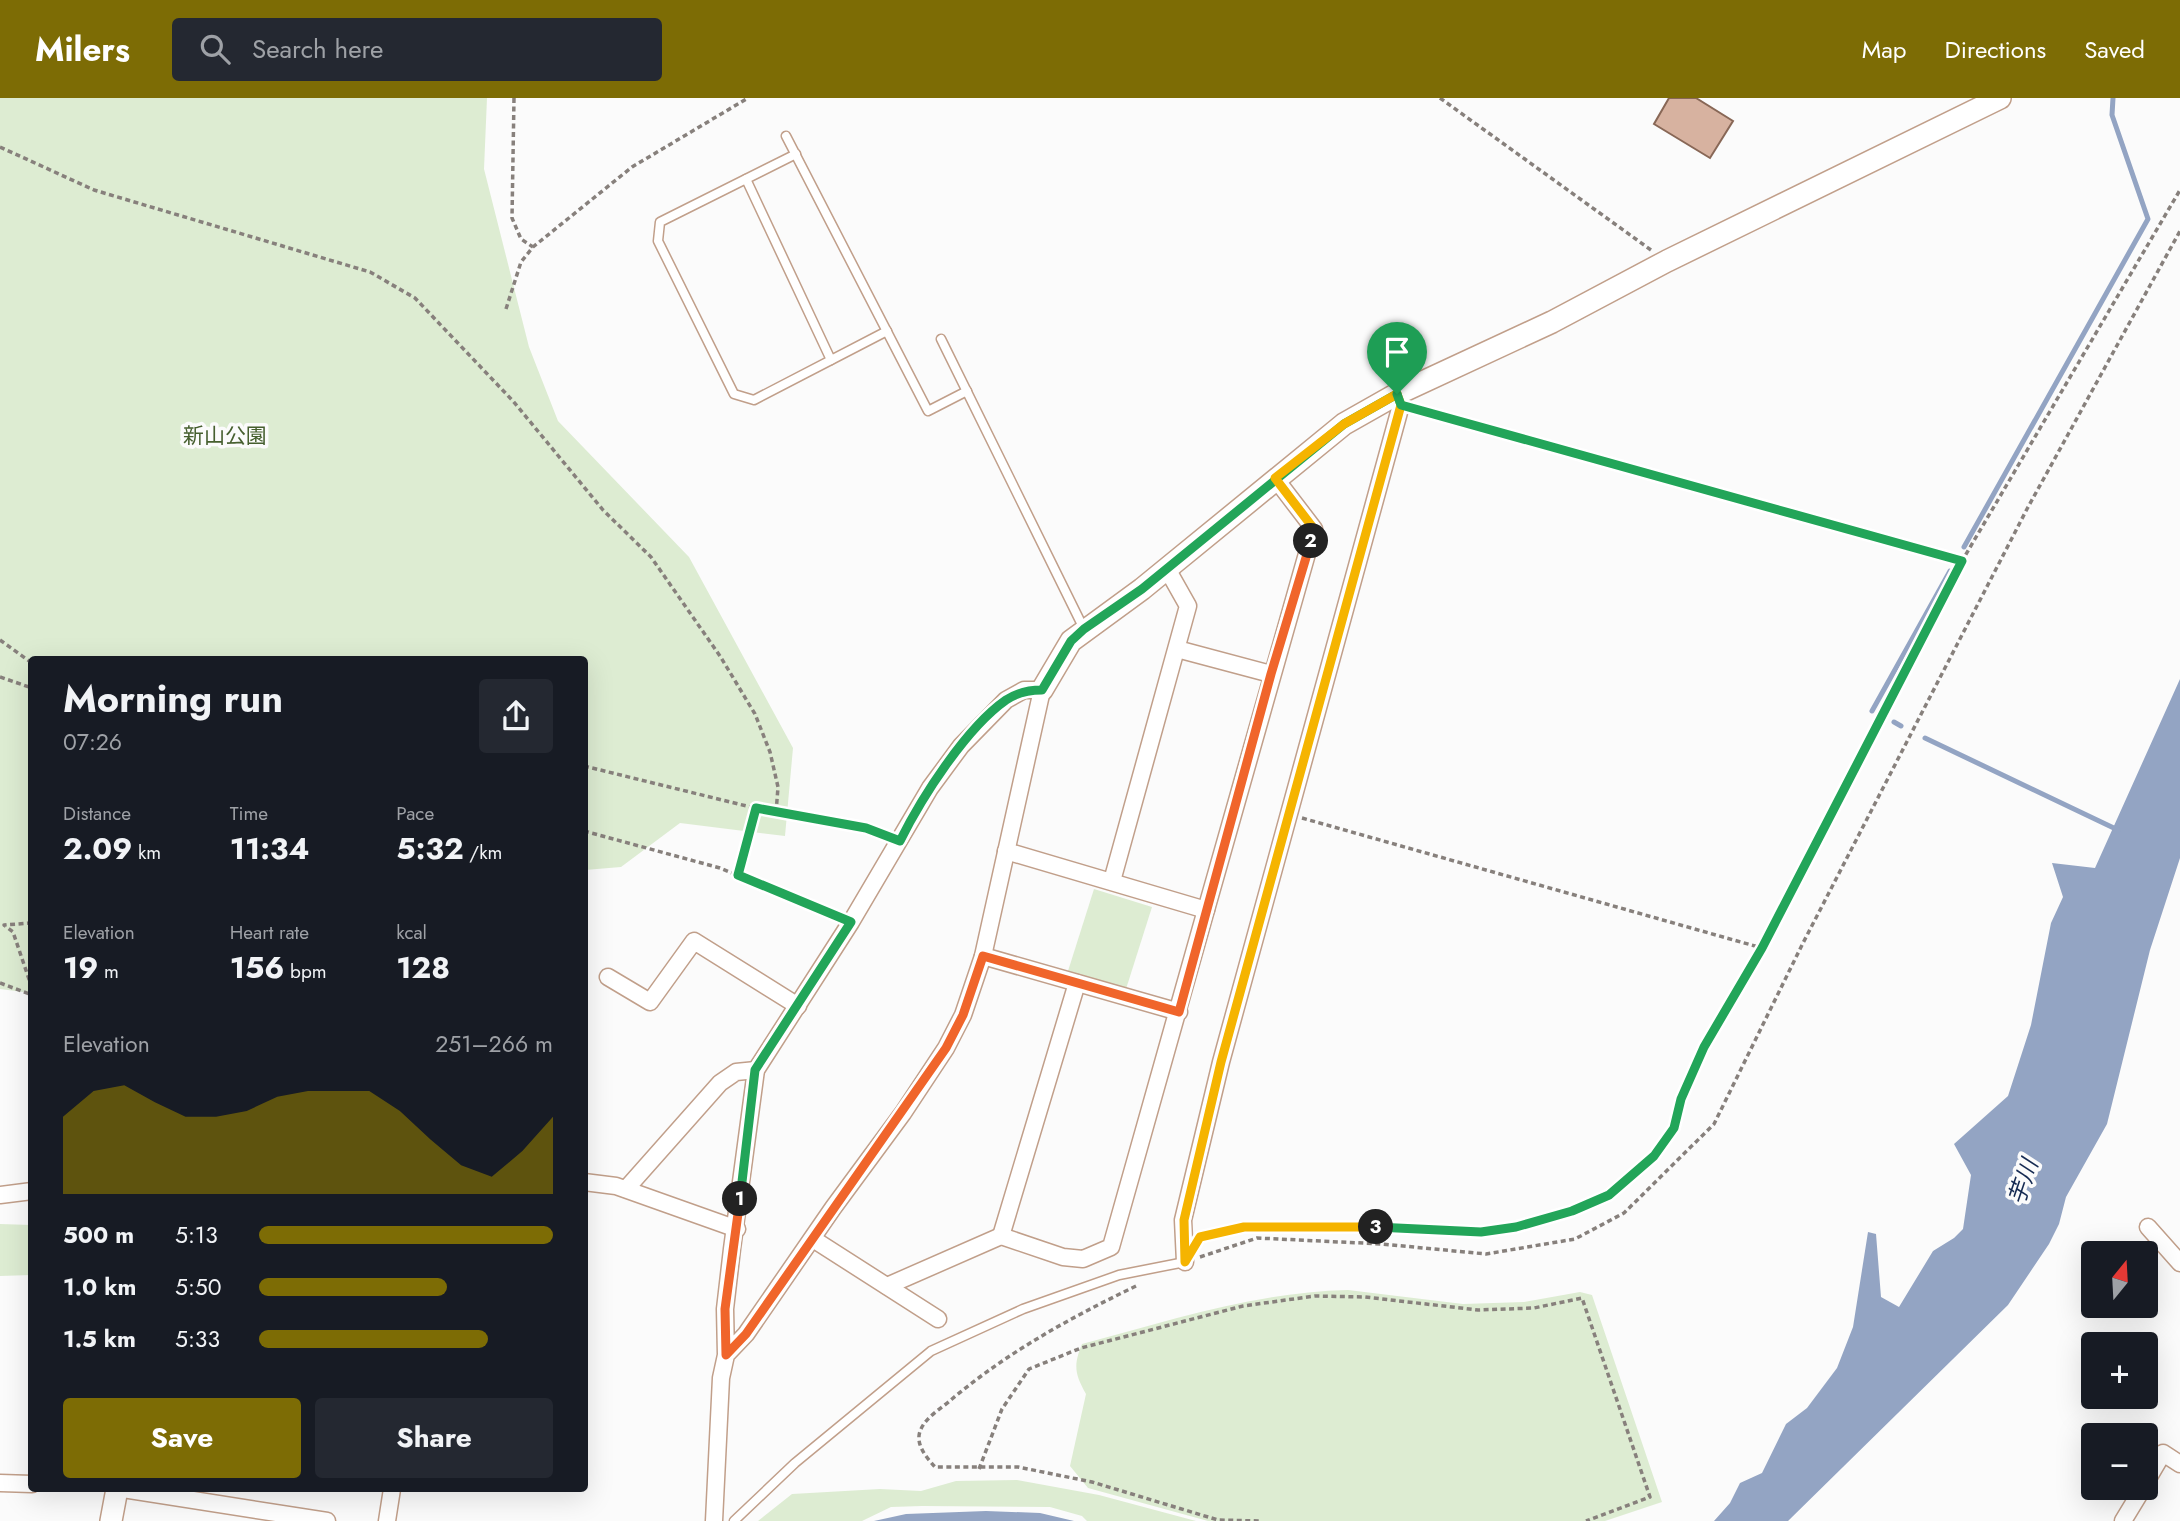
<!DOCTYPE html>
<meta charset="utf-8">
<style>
:root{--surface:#171b24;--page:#242831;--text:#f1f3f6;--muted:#9ea1a6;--accent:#7d6c05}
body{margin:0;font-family:Jost,"Noto Sans JP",sans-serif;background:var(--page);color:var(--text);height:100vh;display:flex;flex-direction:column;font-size:26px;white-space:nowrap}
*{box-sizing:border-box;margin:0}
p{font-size:23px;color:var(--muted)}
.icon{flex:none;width:38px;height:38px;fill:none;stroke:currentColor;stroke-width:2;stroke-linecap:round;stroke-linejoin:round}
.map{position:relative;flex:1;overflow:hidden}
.side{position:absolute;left:28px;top:558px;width:560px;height:836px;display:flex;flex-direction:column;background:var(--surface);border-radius:7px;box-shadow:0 7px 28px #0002}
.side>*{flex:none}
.needle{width:46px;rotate:18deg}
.fabs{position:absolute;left:2081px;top:1143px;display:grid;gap:14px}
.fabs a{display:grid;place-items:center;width:77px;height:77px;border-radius:7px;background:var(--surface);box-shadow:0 7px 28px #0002;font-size:35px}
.pin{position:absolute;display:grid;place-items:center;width:60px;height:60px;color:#fff;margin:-72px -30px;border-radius:50% 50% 50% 0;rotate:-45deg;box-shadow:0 0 7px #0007}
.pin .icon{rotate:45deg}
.km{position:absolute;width:35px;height:35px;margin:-18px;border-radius:50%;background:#222;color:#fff;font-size:19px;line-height:35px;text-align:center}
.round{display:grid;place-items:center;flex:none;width:74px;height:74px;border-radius:7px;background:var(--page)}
.headline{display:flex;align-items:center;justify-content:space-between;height:119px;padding:0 35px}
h1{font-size:38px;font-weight:700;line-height:52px}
.metrics{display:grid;grid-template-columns:repeat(3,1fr);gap:10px;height:119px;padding:7px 35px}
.metrics div{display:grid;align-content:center}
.metrics b{font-size:30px;font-weight:700}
.metrics small{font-size:19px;font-weight:400}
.metrics p{font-size:19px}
.chart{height:196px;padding:14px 35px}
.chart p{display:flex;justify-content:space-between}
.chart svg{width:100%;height:126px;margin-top:7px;fill:var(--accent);opacity:.7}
.action{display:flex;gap:14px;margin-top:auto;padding:14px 35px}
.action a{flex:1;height:80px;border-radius:7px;background:var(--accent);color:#fff;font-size:28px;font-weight:700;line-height:80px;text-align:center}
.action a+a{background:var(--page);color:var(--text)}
ul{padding:0 35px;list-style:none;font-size:23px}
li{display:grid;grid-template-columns:112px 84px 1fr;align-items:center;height:52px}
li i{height:18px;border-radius:9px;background:var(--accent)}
header{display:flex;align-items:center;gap:42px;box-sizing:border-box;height:98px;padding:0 35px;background:var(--accent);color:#fff}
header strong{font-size:33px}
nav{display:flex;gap:38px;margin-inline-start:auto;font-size:24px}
.search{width:490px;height:63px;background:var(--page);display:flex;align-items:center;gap:18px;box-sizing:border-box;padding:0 24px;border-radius:7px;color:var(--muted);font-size:26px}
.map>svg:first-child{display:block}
</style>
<header>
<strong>Milers</strong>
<div class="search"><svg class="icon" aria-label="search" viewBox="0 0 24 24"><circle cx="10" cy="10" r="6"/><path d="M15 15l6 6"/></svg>Search here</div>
<nav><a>Map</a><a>Directions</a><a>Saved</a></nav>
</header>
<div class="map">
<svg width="2180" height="1423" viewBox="0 0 2180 1423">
<rect width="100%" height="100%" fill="#fbfbfb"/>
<g fill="#ddecd2">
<path d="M0 0H487L484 71 529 249 558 323 689 459 793 650 785 738 680 725 621 769 585 772 584 562H32L31 895 0 891Z"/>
<path d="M1094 791 1152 809 1126 891 1068 873Z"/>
<path d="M0 1126 31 1127V1177L0 1178Z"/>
<path d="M1348 1192 1463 1206 1524 1204 1580 1194 1592 1197 1662 1404 1605 1423H1208L1088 1390 1070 1368 1086 1296C1075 1276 1073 1268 1082 1246 1171 1222 1256 1194 1348 1192Z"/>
<path d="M1017 1382 1099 1397 1196 1423H1087L1082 1418 1050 1409 922 1408 891 1409 862 1423H758L792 1396 880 1391 921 1393 956 1383Z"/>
</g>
<g fill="#93a4c3">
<path d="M2180 581V760L2150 852 2107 1026 2066 1099 2059 1126 2049 1146 2008 1207 1788 1423H1714L1730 1405 1740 1385 1762 1375 1786 1326 1807 1310 1837 1270 1853 1229 1868 1134 1876 1136 1881 1199 1899 1209 1933 1153 1954 1140 1963 1131 1971 1077 1954 1046 2008 998 2031 927 2051 825 2063 799 2052 765 2095 770Z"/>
<path d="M986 1413 1040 1415 1074 1423H874L906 1416Z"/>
</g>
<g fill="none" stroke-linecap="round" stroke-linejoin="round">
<g stroke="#93a4c3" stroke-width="5">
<path d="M1964 449 2148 121 2112 17 2113 0"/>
<path d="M1872 613 1950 473"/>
<path d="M1894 624 1901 628"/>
<path d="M1925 640 2118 732"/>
</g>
</g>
<path fill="#d7b2a0" stroke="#886756" stroke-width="2" d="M1669 0H1696L1733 23 1710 60 1654 26Z"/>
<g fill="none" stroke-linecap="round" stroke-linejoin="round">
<g stroke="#c19f8a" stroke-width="11">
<g id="service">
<path d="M786 38 928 313 967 293"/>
<path d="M796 56 660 124 658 143 734 296 754 302 887 233"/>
<path d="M746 81 831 262"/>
<path d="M941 241 1084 531"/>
<path d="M734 1423 795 1365 931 1253 1023 1211 1119 1177 1185 1164"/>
</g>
</g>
<g stroke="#c19f8a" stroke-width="19">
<g id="minor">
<path d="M1177 551 1271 576"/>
<path d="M1112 783 1188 508 1166 469"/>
<path d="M1206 812 1314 431 1275 380"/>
<path d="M983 858 1179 914"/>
<path d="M608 879 650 904 694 843 798 908"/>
<path d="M584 1084 616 1088 737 1131"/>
<path d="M626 1091 720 985 736 974 756 972"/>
<path d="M0 1097 32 1093"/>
<path d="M2148 1129 2180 1165"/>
<path d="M1001 1138 1077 885"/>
<path d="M813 1141 938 1221"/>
<path d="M1185 1164 1183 1122 1221 964 1401 307 1397 296"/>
<path d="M887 1188 1001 1138 1063 1159 1083 1161 1111 1149 1206 812 1006 753"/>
<path d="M2146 1384 2163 1355 2180 1366"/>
<path d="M0 1385 32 1386"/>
<path d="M123 1391 327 1423"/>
<path d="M387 1423 392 1391"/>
<path d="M714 1423 721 1280 726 1257 725 1211 732 1151 756 972 851 824 930 690 961 648 1006 602 1024 592H1042L983 858 963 917 946 950 903 1015 833 1110 746 1236 726 1257"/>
<path d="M2123 1423 2143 1390"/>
</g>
</g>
<g stroke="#c19f8a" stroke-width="24">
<g id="tertiary">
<path d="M1042 592 1071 543 1142 491 1344 326 1397 296 1552 224 1667 163 2000 0"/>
<path d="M111 1423 117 1391"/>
</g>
</g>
<g stroke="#87807c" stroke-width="3.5" stroke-dasharray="5 3.5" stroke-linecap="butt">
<path d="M514 0 512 120 521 141 533 149"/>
<path d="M1440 0 1651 152"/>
<path d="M0 49 94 92 370 174 415 200 513 303 603 412 651 459 720 558 755 616 770 654 778 689 776 715"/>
<path d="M506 211 521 164 533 149 632 69 748 0"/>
<path d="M1414 311 1962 463"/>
<path d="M0 542 32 565"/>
<path d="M0 579 32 590"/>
<path d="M584 668 771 714 885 736"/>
<path d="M1302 720 1762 850"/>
<path d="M584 733 720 770 836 818"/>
<path d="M738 777 756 710"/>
<path d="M32 825 4 827 13 834 32 890"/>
<path d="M0 885 32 897"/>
<path d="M1199 1141 1244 1129 1313 1128 1481 1134 1516 1129 1572 1113 1609 1097 1654 1058 1674 1030 1681 1001 1704 949 1762 850 1962 463 2180 92"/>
<path d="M1200 1159 1257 1140 1382 1146 1486 1156 1575 1141 1624 1115 1714 1026 1803 845 2027 411 2180 133"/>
<path d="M1136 1188C1070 1220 1008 1254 952 1301 942 1310 926 1319 921 1331 914 1345 926 1359 935 1369H1018L1092 1384 1218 1422 1260 1423"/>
<path d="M979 1371 1002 1311 1029 1271 1081 1250 1243 1208 1315 1198 1365 1199 1478 1212 1534 1210 1582 1200 1650 1399 1586 1423"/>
</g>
<use href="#service" stroke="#fff" stroke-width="8"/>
<use href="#minor" stroke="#fff" stroke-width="16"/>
<use href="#tertiary" stroke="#fff" stroke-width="21"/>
</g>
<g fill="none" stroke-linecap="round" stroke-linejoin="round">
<g stroke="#fff" stroke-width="14">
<path id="split-1" d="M740 1101 755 972 851 824 738 777 756 710 866 730 900 743C922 699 966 630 1006 602 1018 594 1029 592 1042 592L1071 543 1084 531 1142 491 1344 326 1397 296"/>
</g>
<g stroke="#fff" stroke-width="14">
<path id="split-2" d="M740 1101 725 1211 726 1257 746 1236 946 950 963 917 983 858 1179 914 1271 576 1311 443"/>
</g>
<g stroke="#fff" stroke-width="14">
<path id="split-3" d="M1311 443 1314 431 1275 380 1344 326 1397 296 1401 307 1221 964 1184 1122 1185 1164 1200 1139 1244 1129H1376"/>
</g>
<g stroke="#fff" stroke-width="14">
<path id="split-4" d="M1376 1129 1481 1134 1516 1129 1572 1113 1609 1097 1654 1058 1674 1030 1681 1001 1704 949 1762 850 1962 463 1401 307 1397 296"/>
</g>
<use href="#split-1" stroke="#22a559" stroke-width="9"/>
<use href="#split-2" stroke="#f0652b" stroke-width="9"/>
<use href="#split-3" stroke="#f5b400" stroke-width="9"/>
<use href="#split-4" stroke="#22a559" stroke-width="9"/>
</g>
<g text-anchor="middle" stroke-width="7" stroke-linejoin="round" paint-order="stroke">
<g font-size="21" fill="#465f2f" stroke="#fbfbfb">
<text x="225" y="345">新山公園</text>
</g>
<g font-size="23" font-style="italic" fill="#142951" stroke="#fbfbfb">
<text transform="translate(2023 1084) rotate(-71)" y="8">芋川</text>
</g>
</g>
</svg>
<div class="fabs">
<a><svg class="needle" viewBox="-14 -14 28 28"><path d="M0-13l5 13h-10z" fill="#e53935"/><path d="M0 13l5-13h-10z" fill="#9ea1a6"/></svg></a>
<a>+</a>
<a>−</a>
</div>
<div class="pin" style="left:1397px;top:296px;background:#1e9e55"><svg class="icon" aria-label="arrive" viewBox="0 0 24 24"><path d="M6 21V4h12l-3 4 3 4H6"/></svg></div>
<b class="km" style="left:740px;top:1101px">1</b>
<b class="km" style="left:1311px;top:443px">2</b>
<b class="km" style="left:1376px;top:1129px">3</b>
<section class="side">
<div class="headline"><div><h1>Morning run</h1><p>07:26</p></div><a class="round"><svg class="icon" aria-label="share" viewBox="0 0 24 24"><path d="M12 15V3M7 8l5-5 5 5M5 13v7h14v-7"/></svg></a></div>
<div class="metrics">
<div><p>Distance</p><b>2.09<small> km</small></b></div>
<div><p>Time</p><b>11:34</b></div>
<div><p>Pace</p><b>5:32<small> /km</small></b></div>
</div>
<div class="metrics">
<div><p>Elevation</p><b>19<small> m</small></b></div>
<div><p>Heart rate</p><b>156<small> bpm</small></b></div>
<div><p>kcal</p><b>128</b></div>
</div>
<div class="chart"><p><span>Elevation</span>251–266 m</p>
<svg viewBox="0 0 160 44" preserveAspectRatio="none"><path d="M0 44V17L10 8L20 6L30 12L40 17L50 17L60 15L70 10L80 8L90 8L100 8L110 15L120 25L130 34L140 38L150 29L160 17V44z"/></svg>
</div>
<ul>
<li><b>500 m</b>5:13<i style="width:100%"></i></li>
<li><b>1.0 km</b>5:50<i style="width:64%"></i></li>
<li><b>1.5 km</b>5:33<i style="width:78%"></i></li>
</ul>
<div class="action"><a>Save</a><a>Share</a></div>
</section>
</div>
